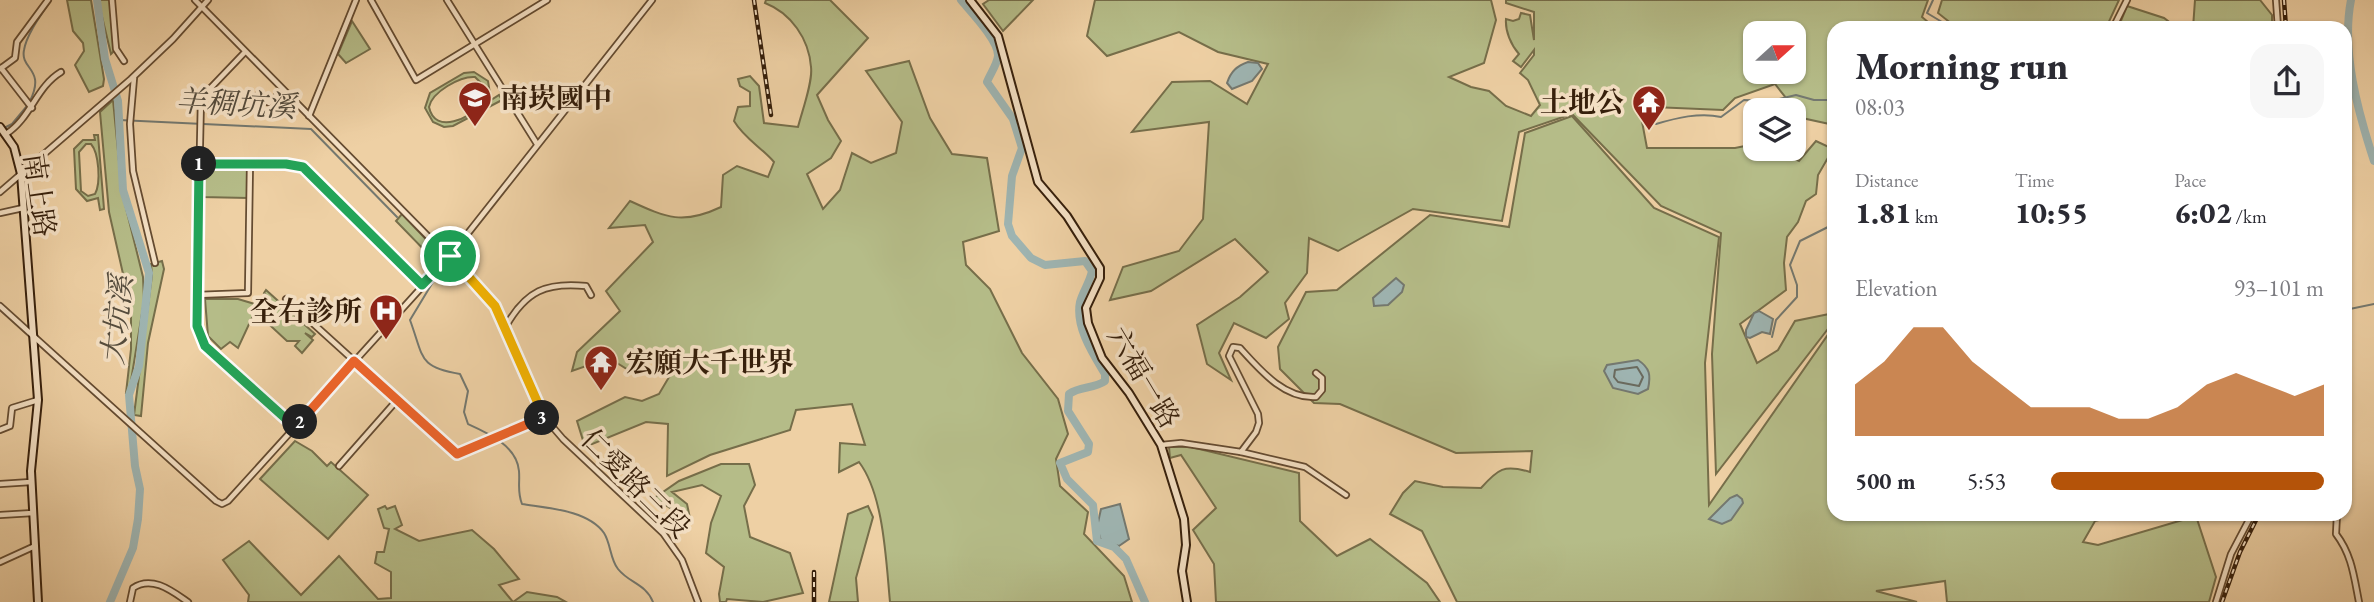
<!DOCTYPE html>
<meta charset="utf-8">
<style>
:root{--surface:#fff;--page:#f7f7f7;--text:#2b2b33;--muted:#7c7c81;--accent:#b45309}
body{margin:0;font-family:"EB Garamond","Noto Serif TC",serif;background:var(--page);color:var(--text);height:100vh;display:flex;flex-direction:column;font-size:26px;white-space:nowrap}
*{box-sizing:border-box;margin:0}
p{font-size:23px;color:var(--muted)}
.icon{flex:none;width:38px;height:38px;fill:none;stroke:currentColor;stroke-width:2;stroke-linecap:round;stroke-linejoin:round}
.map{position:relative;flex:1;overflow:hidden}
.sheet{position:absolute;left:1827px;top:21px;width:525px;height:500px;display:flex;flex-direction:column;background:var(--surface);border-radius:21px;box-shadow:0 2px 5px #0004}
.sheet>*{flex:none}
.needle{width:46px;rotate:69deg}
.tools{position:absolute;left:1743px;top:21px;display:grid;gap:14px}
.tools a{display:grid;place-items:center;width:63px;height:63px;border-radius:14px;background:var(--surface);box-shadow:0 2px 5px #0004;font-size:35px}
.pin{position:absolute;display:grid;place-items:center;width:60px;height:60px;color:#fff;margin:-30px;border:4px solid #fff;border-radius:50%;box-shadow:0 2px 7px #0007}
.km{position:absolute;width:35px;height:35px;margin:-18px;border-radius:50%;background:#222;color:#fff;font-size:19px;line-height:35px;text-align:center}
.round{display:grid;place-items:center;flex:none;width:74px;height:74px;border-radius:21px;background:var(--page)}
.head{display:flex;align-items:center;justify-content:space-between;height:119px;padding:0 28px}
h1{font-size:38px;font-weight:800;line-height:52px}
.figures{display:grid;grid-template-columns:repeat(3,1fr);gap:10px;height:119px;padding:7px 28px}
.figures div{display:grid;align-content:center}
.figures b{font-size:30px;font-weight:800}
.figures small{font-size:19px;font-weight:400}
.figures p{font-size:19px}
.chart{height:196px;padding:14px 28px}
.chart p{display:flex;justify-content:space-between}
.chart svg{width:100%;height:126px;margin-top:7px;fill:var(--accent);opacity:.7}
ul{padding:0 28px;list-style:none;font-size:23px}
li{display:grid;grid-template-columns:112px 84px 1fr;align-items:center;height:52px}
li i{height:18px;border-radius:9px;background:var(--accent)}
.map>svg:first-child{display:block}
</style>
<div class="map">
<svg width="2374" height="602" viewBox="0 0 2374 602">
<rect width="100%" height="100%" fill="#eed0a4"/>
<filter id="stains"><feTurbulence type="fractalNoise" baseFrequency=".00286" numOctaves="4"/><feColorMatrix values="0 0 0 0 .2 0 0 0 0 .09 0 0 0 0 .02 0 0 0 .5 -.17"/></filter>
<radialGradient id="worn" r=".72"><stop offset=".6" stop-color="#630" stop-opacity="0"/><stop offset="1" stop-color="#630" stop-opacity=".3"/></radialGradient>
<g fill="#b5bc88" stroke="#766e4a" stroke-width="2" fill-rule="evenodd">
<path d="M67 0H91L104 79 103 86 89 92 75 65 84 51 83 43 73 31Z"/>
<path d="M98 0H112L116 49 111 54Z"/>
<path d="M766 0H830L868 38 817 95 828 120 841 141 831 158 807 174 823 209 840 190 852 153 871 163 896 153 902 122 866 71 909 61 930 118 952 154 987 158 999 231 963 242 966 265 990 289 1022 353 1058 399 1068 434 1056 459 1060 486 1088 512 1084 534 1124 576 1132 602H890C886 561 884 495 859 462L839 472 840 443 865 445 852 404 796 410 790 430 710 455 667 476 668 424 646 422 585 447 577 421 625 397 642 401 659 394 672 372 653 357 630 371 609 358 572 371 577 352 620 311 606 291 653 242 645 225 609 228 630 201C667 218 683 225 721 207L723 175 737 166 768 177 774 162C761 147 744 138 734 121L738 107 750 106V92L740 86 738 79 750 76 759 86 764 123 798 127C802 111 813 82 811 67 809 39 791 13 765 3Z"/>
<path d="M989 0H1033L1003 31 983 4Z"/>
<path d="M1095 0H1491L1496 20 1484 63 1449 77 1471 87 1489 91 1506 106 1531 116 1540 105 1528 80 1520 73 1534 55V50L1521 67 1513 61 1519 54C1511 45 1505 31 1506 19L1513 21 1519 19 1521 13 1530 15 1534 40V12L1506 3V0H1928L1922 17 1935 28H1834V125L1802 118 1775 84 1735 98 1723 110 1653 107 1640 111 1647 148H1735L1755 144V149H1776L1799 161 1816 141 1833 149 1818 175 1816 194 1806 201 1798 222 1787 237 1784 263 1786 290 1740 324 1757 363 1778 350 1795 321 1834 313V321L1716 474 1712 354 1721 233 1661 206 1572 114 1519 132 1502 221 1413 209 1338 251 1309 238 1307 273 1285 303 1289 319 1266 338 1234 323 1219 353 1231 380 1207 364 1197 325 1240 297 1268 272 1235 239 1151 291 1110 300 1123 267 1179 251 1203 219 1209 122 1132 132 1172 82 1210 81 1247 104 1268 64 1218 52 1179 32 1107 56 1087 36ZM1755 33H1794V72H1755Z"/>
<path d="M1942 0H2119L2106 28H1957L1938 13Z"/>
<path d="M2195 0H2260L2272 15V28H2193Z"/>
<path d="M2127 6 2164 18 2177 28H2118Z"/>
<path d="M352 21 370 49 346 63 338 54Z"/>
<path d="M474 72 488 81 491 100 499 95 502 100 453 126 444 127 433 122 425 108 430 93 464 73ZM475 77 486 88C487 94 488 99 483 104 471 117 435 136 429 107 432 92 460 76 475 77Z"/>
<path d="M113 100 122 192 143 277 144 301 129 393H126L131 349V309L109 212 100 112Z"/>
<path d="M1572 116 1654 208 1719 237 1705 363 1709 505 1834 326V514L2118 515 2095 521 2083 542 2098 545 2196 516 2216 577 2209 602H1947L1945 581 1876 591 1917 602H1457L1422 531 1390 514 1403 493 1415 481 1443 487 1481 488C1498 469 1504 464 1530 472L1532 451 1456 453 1340 404 1314 403 1280 369 1278 347 1306 292 1337 290 1430 215 1509 227 1525 133Z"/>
<path d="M94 135H98L104 209 100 210 98 198 87 201 76 189 74 149 83 140H95ZM86 144H91C99 153 101 183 95 194L88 196 81 191 79 152Z"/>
<path d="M202 164 248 165V198L201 197Z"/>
<path d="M402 214 439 253 434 260 396 221Z"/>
<path d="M162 261 164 269 148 343 141 416 134 415 152 275 151 264Z"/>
<path d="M266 290 315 334 312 337 305 333 313 340 302 353 295 346 299 341H287L261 317 257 307 238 348 230 342 221 349 208 336 205 299H238L258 305 268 297 264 293Z"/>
<path d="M295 441 312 451 327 466 331 462 368 495 328 539 260 479Z"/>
<path d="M1169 447H1191L1299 473 1300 521 1337 556 1370 539 1427 583 1440 602H1216L1214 564 1193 530 1216 508 1181 455 1170 458Z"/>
<path d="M721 464H749L755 485 744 506 750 537 790 553 803 593 763 602 727 599 726 602H720L719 594 724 567 706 553 711 523 721 496 702 485 672 492 687 504 691 523C677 515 669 504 653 499L679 481Z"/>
<path d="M385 506 387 509 395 506 402 525 395 529 419 541 472 530 494 549 519 579 499 585 513 602 527 592 557 597 566 602H248L249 595 223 560 249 541 301 595 339 556 378 599 391 598V572L375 563 377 552H384L389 529 384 528 378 509Z"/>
<path d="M868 506 873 517 856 578 858 602H829L848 514Z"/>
</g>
<g fill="#9eb4b1" stroke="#74786f" stroke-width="2">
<path d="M1248 62 1258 63 1262 69 1252 81 1232 89 1227 83C1231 71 1237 66 1248 62Z"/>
<path d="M1396 278 1404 285 1402 292 1388 305 1374 306 1373 298Z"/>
<path d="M1759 311 1773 319 1770 334 1762 332 1750 338 1746 337V330L1754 313Z"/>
<path d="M1638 360C1650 368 1651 375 1648 389L1638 394 1613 388 1604 371 1607 365Z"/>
<path d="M1737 495 1742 499 1743 503 1731 520 1722 524 1709 519 1730 498Z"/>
<path d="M1120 504 1129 539 1119 546 1101 541 1097 527 1101 509Z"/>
</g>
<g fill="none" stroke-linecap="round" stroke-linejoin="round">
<path stroke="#6a6a5e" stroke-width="2" d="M1637 367 1643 377 1639 386 1618 382 1614 377 1615 370Z"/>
<g stroke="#74786f" stroke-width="2">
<path d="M1933 0 1927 13 1952 28"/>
<path d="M30 101C46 68 20 70 24 50 27 33 42 14 51 0"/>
<path d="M119 120 311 129 397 217"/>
<path d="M1656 124C1676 118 1700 112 1721 117L1744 100 1770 101 1796 95 1814 100H1834"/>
<path d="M4 128 12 124 27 106"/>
<path d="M439 272 410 320C424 358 418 367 460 374L468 391 464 412 468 424C488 433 517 446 519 471 520 484 517 491 522 504 547 508 588 510 604 533 611 544 610 559 618 569 629 583 646 584 653 602"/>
<path d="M2345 310 2374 304"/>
<path d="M1772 337 1776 320 1797 297V285L1790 265 1800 241 1828 227 1834 174"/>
</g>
<g stroke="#9eb4b1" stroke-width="8">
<path d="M97 0 105 59 118 101 123 190 149 273 139 366 129 395 135 466 140 489 138 519 133 548 110 602"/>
<path d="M961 0C971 12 999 41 998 56 997 65 990 74 987 82L1013 119 1022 148 1012 176 1008 224 1012 236 1031 258 1045 265 1085 261 1092 271C1090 282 1083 291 1080 302 1075 327 1093 354 1105 374V381C1094 389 1080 386 1069 394L1068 411 1089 444 1088 452 1060 463 1067 479 1093 505 1097 541 1114 547 1126 559 1145 602"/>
<path d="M2351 0C2341 51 2358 112 2374 161"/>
</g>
<g stroke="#644b31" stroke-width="8">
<g id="street">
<path d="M112 0 116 49 124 61"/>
<path d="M195 0 483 292 505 326 544 417 563 439 663 533 682 560 698 602"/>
<path d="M371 0 416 80 547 0"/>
<path d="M447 0 537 144"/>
<path d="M2276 0 2278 28"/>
<path d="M2113 28 2127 0"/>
<path d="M245 52 201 98 196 326 205 346 295 427"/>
<path d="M1 68 32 108"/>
<path d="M0 69 15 58 17 42 48 0"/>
<path d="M134 78 130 124 133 171 155 263"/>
<path d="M243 111 258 95 269 103 283 90"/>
<path d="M309 116 356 0"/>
<path d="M6 134C31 118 36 87 61 72"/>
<path d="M199 163 286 164 303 168 422 284"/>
<path d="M0 192 131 79 173 39 208 0"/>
<path d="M0 213 23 208"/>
<path d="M196 295 248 293 250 163"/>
<path d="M286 299 457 454 544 417"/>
<path d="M0 306 216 501 222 504 228 501 450 256 652 0"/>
<path d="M506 326C526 291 546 282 586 286L591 295"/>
<path d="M0 430 10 426 12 408 38 400"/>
<path d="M1161 445 1181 443 1241 452 1256 432 1259 423 1258 414 1229 356 1233 347 1240 348C1260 370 1284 399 1316 397L1322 390V378L1316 373"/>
<path d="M1241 452 1305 467 1346 495"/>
<path d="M339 466 398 399"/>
<path d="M0 484 31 482"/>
<path d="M2337 514 2336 534C2352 555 2354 577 2359 602"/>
<path d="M0 515 33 513"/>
<path d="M0 562 35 546"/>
<path d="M130 602 133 588C152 575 172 591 188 602"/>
<path d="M2216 602 2231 554 2252 514"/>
</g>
</g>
<g stroke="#361f0b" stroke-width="10">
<g id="secondary">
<path d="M970 0 998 36 1038 182 1067 216 1100 268V278L1086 308 1088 323 1102 358 1129 393 1161 445 1184 519 1186 545 1182 571 1187 602"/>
<path d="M0 127 14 147 21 174 38 400 31 471 38 602"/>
</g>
</g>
<use href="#street" stroke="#f4e0c4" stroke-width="4.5"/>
<use href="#secondary" stroke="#f4e0c4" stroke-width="6"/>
<g stroke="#361f0b" stroke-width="4.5">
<g id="rail">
<path d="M754 0 771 115"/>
<path d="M2284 0 2286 28"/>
<path d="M814 572V602"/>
<path d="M2222 602 2240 552 2259 514"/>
</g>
</g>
<use href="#rail" stroke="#f4e0c4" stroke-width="2" stroke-dasharray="5" stroke-linecap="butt"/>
</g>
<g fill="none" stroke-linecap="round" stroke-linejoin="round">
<g stroke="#fff" stroke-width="14">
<path id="split-1" d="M199 164H286L303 167 422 285 450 256"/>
</g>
<g stroke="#fff" stroke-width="14">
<path id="split-2" d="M199 164 197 326 205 346 295 427 300 422"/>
</g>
<g stroke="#fff" stroke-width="14">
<path id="split-3" d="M300 422 354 361 457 454 542 418"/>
</g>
<g stroke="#fff" stroke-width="14">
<path id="split-4" d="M450 256 495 306 544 417 542 418"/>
</g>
<use href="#split-1" stroke="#22a559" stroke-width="9"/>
<use href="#split-2" stroke="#22a559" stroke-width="9"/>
<use href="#split-3" stroke="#f0652b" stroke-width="9"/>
<use href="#split-4" stroke="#f5b400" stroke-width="9"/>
</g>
<defs>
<g id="school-pin" transform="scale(1.75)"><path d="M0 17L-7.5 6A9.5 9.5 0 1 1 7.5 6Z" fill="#8f2418" stroke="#f4e0c4"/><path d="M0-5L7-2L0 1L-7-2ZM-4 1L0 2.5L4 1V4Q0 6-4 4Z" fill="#fff"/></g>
<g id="temple-pin" transform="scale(1.75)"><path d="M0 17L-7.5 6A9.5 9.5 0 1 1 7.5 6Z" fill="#8f2418" stroke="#f4e0c4"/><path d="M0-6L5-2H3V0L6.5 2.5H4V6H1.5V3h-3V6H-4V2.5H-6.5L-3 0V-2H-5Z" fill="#fff"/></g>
<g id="hospital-pin" transform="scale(1.75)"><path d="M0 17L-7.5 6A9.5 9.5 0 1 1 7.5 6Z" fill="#8f2418" stroke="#f4e0c4"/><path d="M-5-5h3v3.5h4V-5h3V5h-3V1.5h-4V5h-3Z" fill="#fff"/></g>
</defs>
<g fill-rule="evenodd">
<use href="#school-pin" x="475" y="98"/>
<use href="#temple-pin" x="1649" y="102"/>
<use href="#hospital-pin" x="386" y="311"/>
<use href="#temple-pin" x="601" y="362"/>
</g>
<g text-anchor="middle" stroke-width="7" stroke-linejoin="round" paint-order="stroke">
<g font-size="28" font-weight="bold" fill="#361f0b" stroke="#f4e0c4" text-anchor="start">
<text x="500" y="108">南崁國中</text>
<text x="1624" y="112" text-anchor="end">土地公</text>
<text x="362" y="321" text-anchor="end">全右診所</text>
<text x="626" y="372">宏願大千世界</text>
</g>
<g font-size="28" fill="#361f0b" stroke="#f4e0c4">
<text transform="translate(40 195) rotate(82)" y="10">南上路</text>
<text transform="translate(1144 377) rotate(59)" y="10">六福一路</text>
<text transform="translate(636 483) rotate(45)" y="10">仁愛路三段</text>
</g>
<g font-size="30" font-style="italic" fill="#554c3d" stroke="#f4e0c4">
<text transform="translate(236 104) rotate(3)" y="10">羊稠坑溪</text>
<text transform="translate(117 320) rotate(-84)" y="10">大坑溪</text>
</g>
</g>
<rect width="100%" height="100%" filter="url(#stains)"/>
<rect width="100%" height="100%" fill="url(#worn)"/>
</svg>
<div class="tools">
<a><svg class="needle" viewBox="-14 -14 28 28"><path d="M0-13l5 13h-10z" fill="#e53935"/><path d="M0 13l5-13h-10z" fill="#7c7c81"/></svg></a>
<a><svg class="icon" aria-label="layers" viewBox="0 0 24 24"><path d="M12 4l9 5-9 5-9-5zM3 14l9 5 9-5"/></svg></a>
</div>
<div class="pin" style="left:450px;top:256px;background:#1e9e55"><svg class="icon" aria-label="arrive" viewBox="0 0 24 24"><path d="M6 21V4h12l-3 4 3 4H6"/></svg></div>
<b class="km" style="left:199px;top:164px">1</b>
<b class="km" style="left:300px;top:422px">2</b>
<b class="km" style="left:542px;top:418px">3</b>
<section class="sheet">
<div class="head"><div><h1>Morning run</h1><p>08:03</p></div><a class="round"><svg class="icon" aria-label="share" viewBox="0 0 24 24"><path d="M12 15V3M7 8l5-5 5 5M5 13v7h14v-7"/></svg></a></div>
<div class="figures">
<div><p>Distance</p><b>1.81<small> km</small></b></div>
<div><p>Time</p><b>10:55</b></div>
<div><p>Pace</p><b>6:02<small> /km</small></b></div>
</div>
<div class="chart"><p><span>Elevation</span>93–101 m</p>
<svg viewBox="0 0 160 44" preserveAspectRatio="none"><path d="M0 44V26L10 18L20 6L30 6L40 18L50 26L60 34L70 34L80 34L90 38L100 38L110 34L120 26L130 22L140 26L150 30L160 26V44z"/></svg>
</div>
<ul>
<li><b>500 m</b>5:53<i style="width:100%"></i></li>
</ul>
</section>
</div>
